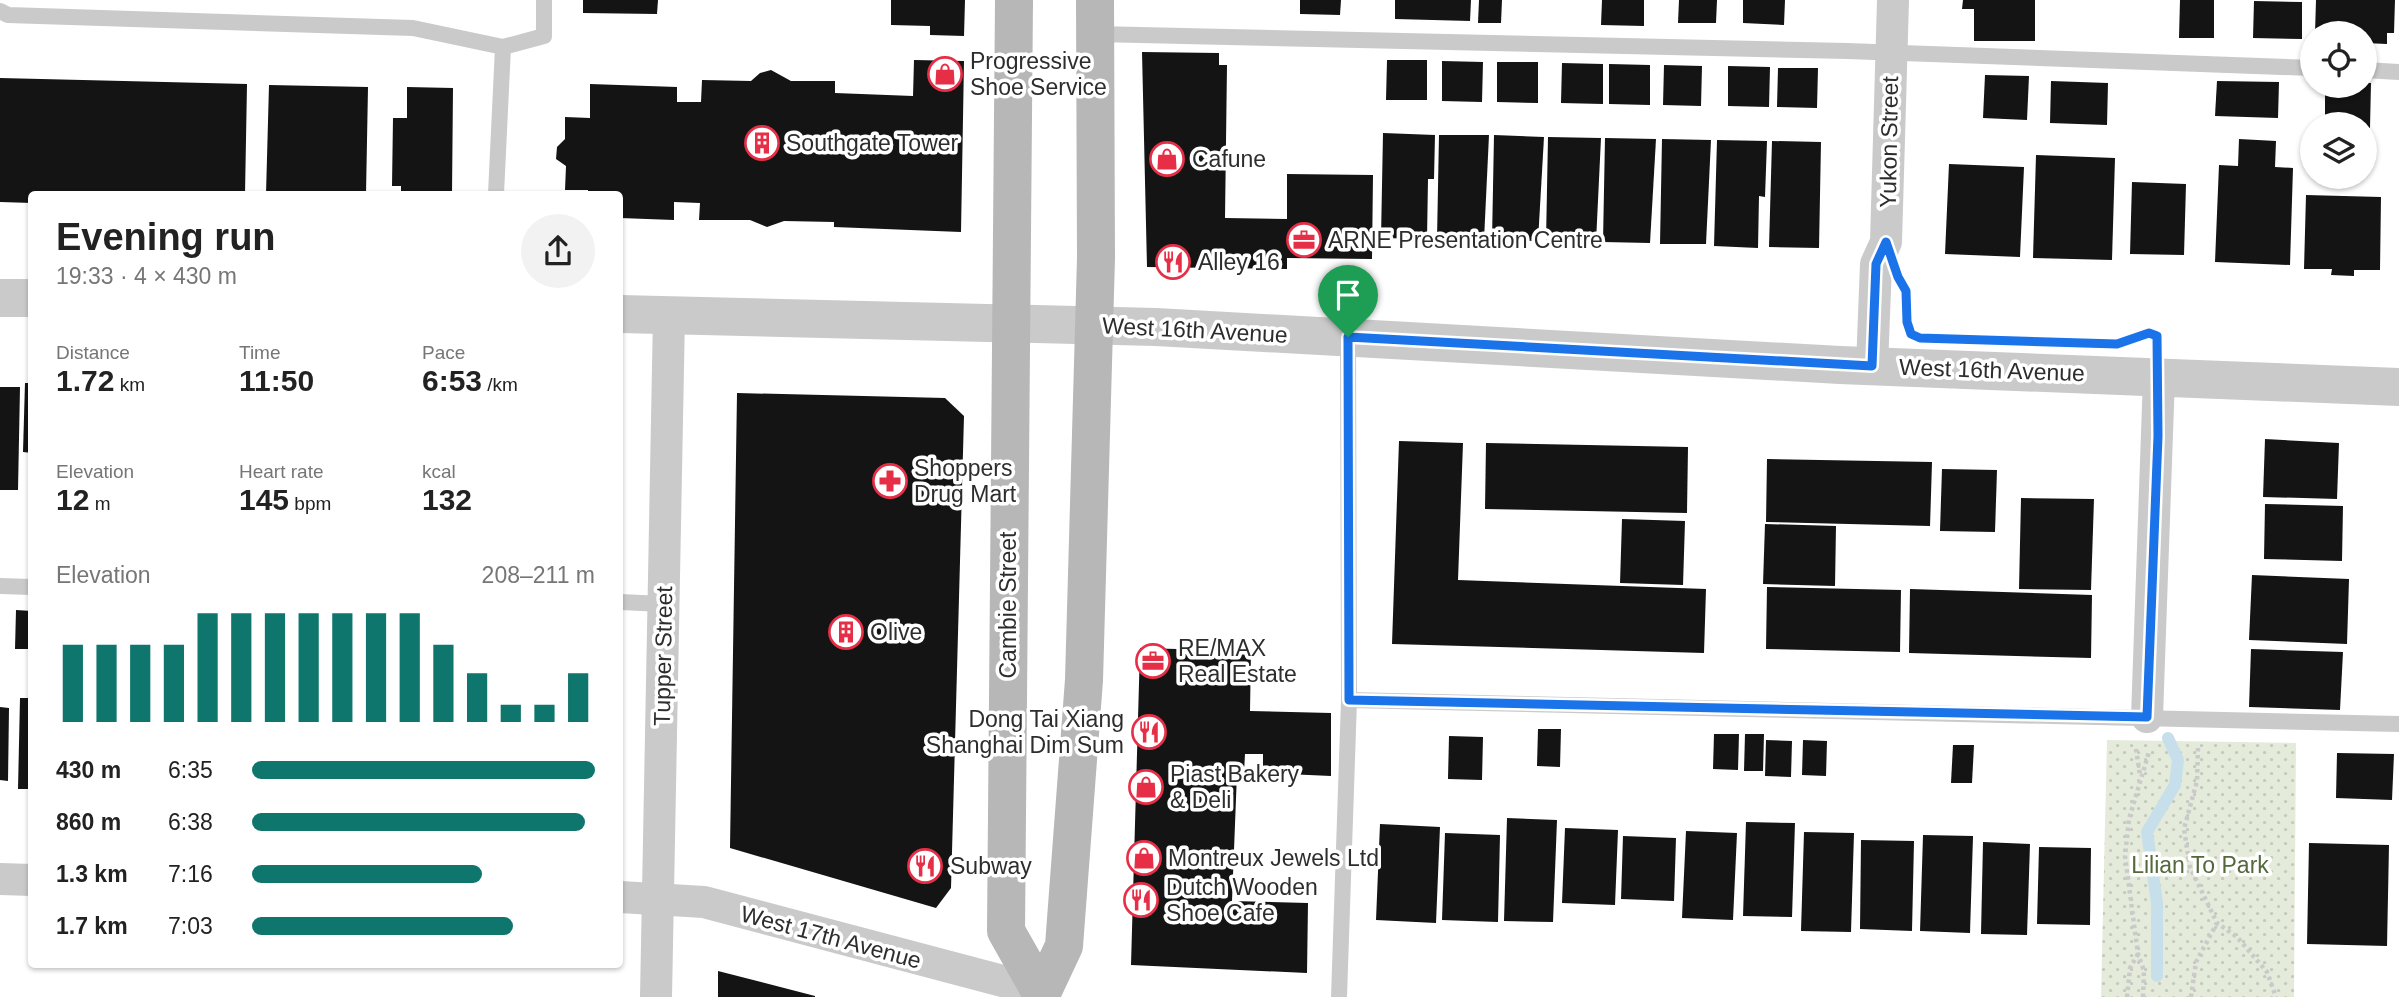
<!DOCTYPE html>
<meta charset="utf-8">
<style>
:root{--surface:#fff;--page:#f2f2f2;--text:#222;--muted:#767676;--accent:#0f766e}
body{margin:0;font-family:Helvetica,sans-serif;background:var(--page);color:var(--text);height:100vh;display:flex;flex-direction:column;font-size:26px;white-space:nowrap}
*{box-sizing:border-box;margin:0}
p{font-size:23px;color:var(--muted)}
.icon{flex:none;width:38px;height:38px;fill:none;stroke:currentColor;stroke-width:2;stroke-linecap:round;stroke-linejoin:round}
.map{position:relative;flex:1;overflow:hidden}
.sheet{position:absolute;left:28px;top:191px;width:595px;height:777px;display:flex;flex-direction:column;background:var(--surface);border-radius:7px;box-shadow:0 2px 5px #0004}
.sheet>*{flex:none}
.controls{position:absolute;left:2300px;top:21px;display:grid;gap:14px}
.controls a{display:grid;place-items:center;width:77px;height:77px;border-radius:50%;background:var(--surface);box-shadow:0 2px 5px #0004;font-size:35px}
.pin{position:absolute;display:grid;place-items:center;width:60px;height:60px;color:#fff;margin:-72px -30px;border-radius:50% 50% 50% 0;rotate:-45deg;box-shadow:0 0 7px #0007}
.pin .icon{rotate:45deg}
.round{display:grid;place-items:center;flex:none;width:74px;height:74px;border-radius:37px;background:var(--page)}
.overview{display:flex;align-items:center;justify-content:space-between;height:119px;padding:0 28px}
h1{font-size:38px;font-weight:800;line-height:52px}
.metrics{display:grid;grid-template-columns:repeat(3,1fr);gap:10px;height:119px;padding:7px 28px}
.metrics div{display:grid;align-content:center}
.metrics b{font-size:30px;font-weight:800}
.metrics small{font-size:19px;font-weight:400}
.metrics p{font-size:19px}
.chart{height:196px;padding:14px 28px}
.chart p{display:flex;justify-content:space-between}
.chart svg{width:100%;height:126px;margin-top:7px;stroke:var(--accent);stroke-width:6}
ul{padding:0 28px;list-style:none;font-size:23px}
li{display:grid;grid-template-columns:112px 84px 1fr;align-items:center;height:52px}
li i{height:18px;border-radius:9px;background:var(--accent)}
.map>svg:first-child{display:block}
</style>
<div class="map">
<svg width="2399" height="997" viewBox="0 0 2399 997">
<defs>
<pattern id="park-dots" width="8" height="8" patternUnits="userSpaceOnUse" patternTransform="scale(1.75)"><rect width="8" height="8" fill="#e4ebda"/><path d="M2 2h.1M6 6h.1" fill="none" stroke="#c4cabb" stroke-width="1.8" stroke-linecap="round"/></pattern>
</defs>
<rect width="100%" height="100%" fill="#fff"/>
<path fill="url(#park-dots)" d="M2107 740 2296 743 2294 997H2101Z"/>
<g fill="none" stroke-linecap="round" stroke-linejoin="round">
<path stroke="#c6dfeb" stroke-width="12" d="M2157 976V903L2147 832 2175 785 2178 760 2168 738"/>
</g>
<g fill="#141414">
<path d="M583 0H658L657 14 583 13Z"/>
<path d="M891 0H965L964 36 930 35V26L891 25Z"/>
<path d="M1300 0H1341L1340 15 1300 14Z"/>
<path d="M1395 0H1471L1470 21 1395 19Z"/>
<path d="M1479 0H1502L1501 23H1478Z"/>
<path d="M1602 0H1644V26L1601 25Z"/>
<path d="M1679 0H1717L1716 23H1678Z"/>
<path d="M1743 0H1785L1784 25 1743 23Z"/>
<path d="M1963 0H2035V41H1974V9H1962Z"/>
<path d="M2180 0H2214V38H2179Z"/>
<path d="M2316 0H2395L2394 33H2387V44L2364 43V33H2315Z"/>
<path d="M2254 1 2302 2V39L2253 38Z"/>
<path d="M1142 52 1219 53V65H1227L1225 218 1287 219V174L1373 175 1372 259 1287 258V269L1147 267Z"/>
<path d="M914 60 964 61 961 232 834 227V222L784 221 767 227 750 220H699L700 203 674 202V220L620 218V194H588V190H565L566 166 556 159 557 147 565 139V117L590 118V84L677 87V102H701L702 80 751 81 760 73 771 70 791 81H835V93L913 96Z"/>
<path d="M1387 60H1427V100H1386Z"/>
<path d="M1442 61 1483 62 1482 102 1442 101Z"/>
<path d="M1497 62H1538V103L1497 102Z"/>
<path d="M1562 63 1603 64V104L1561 103Z"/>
<path d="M1609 64 1650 65V105L1609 104Z"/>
<path d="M1664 65 1702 66 1701 106 1663 105Z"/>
<path d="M1728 66 1770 67 1769 107 1728 106Z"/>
<path d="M1778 68H1818L1817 108 1777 107Z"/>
<path d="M1985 75 2029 76 2027 120 1983 118Z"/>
<path d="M0 78 247 84 245 194H32V203L0 202Z"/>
<path d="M2051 81 2108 83 2107 125 2050 123Z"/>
<path d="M2217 81 2279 82 2278 118 2215 116Z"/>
<path d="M2364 83H2371L2370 128H2364V124H2325V86H2364Z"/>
<path d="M269 85 368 87 366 194H266Z"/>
<path d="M407 87 453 88 452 194H401V186H392L393 118H407Z"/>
<path d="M1383 133 1435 135 1434 179H1428L1427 239 1381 238Z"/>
<path d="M1439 135H1489L1484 240 1437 239Z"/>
<path d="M1494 135 1544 137 1538 241 1492 240Z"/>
<path d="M1548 137 1601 138 1596 242 1546 241Z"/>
<path d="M1605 138 1656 139 1650 243 1603 242Z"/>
<path d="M1662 139 1711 140 1706 244H1660Z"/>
<path d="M2239 139 2276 141 2275 167 2293 168 2290 265 2215 262 2219 165 2238 166Z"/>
<path d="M1717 140 1767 141 1765 197 1759 196 1758 248 1714 246Z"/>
<path d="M1772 141 1821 142 1819 248 1769 247Z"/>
<path d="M2036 155 2115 158 2112 260 2033 258Z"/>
<path d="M1949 164 2024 167 2020 257 1945 254Z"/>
<path d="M2132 182 2186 184 2184 255 2130 254Z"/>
<path d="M2306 195 2381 197 2380 270H2354V276L2331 275 2332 269H2304Z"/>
<path d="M25 383H32V453L23 452Z"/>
<path d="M0 387H20L18 490H0Z"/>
<path d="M737 393 945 398 964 416 951 888 936 908 730 848Z"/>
<path d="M2265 439 2339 443 2337 499 2263 497Z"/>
<path d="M1399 441 1463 443 1458 580 1706 589 1704 653 1392 644Z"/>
<path d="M1486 443 1688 447 1687 513 1485 509Z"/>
<path d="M1767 459 1932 462 1930 526 1766 522Z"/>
<path d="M1942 469 1997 470 1995 532 1940 531Z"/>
<path d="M2021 498 2094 499 2091 590 2019 589Z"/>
<path d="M2265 504 2343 506 2342 561 2264 559Z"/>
<path d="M1622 519 1685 521 1683 585 1620 583Z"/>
<path d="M1765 524 1836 526 1835 586 1763 584Z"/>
<path d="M2252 575 2349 579 2347 644 2249 640Z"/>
<path d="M1767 587 1901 590 1900 652 1766 649Z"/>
<path d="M1910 589 2092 595 2091 658 1909 653Z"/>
<path d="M16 610 32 611V649H15Z"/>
<path d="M1140 648 1251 651 1250 711 1331 713V776L1263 773V754H1245L1244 773H1237L1232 901 1308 903 1307 973 1131 965Z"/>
<path d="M2251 649 2343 652 2340 710 2249 707Z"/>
<path d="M20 698H32V789H18Z"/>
<path d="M0 707 9 708 8 781 0 780Z"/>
<path d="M1538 729H1561L1560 767 1537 766Z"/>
<path d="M1714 734H1739L1738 770 1713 769Z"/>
<path d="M1745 734H1764L1763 771H1744Z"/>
<path d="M1449 736 1483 737 1482 780 1448 779Z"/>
<path d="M1766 740 1792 741 1791 777 1765 776Z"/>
<path d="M1803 740 1827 741 1826 776 1802 775Z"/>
<path d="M1953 745H1974L1972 783H1951Z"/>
<path d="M2337 753 2394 754 2392 800 2336 798Z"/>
<path d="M1507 818 1557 820 1553 922 1504 921Z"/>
<path d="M1746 822 1795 823 1792 917 1743 916Z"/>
<path d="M1380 824 1440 827 1436 923 1376 920Z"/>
<path d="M1565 828 1618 830 1615 905 1562 903Z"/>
<path d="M1686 831 1737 833 1733 920 1682 918Z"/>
<path d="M1804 832 1854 833 1851 932 1801 931Z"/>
<path d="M1445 833 1500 835 1498 922 1442 920Z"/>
<path d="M1923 835 1973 836 1970 933 1920 931Z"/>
<path d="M1623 836 1676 838 1674 901 1621 899Z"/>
<path d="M1861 840 1914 841 1912 931 1860 929Z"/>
<path d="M1983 842 2030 844 2027 935 1981 934Z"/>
<path d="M2309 843 2389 845 2387 946 2307 944Z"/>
<path d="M2039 847 2091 848 2090 925 2037 924Z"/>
<path d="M718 971 815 996V997H718Z"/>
</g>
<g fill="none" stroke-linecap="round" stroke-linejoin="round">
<g stroke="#cacaca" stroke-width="4.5" stroke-dasharray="3.5 3.5" stroke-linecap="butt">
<path d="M2141 336 2149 333 2158 338"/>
<path d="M2198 748 2197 781 2184 829 2190 867 2217 923 2237 937 2267 972 2276 997"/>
<path d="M2136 749 2140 775"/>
<path d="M2127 997 2130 968 2138 954"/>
<path d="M2143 997 2144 971 2138 954 2125 856 2129 819 2149 752"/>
<path d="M2191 997 2196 962 2217 923"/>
</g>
<g stroke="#cacaca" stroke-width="16">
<path d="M0 11 8 15 413 28 503 47 496 194"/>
<path d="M1096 34 1847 51 2312 68"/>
<path d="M503 47 544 36V0"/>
<path d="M2364 70 2399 72"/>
<path d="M0 586 32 587"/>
<path d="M620 602 664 604"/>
<path d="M1349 700 2399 724"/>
<path d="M1339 997 1349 700 1348 338"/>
</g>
<g stroke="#cacaca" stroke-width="32">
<path d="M1872 366 1876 264 1886 242 1893 0"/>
<path d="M2147 717 2159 377"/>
<path d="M0 879 32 880"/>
<path d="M620 897 704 902 1040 991"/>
<path d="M656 997 669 315"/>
</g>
<g stroke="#cacaca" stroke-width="38">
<path d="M0 298H32"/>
<path d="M620 314 1156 327 1840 365 2399 387"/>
</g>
<g stroke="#b7b7b7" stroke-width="38">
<path d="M1014 0 1006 931 1040 991"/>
<path d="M1040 997 1064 946 1084 680 1096 258 1095 0"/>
</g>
</g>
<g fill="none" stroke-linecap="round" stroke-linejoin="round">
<g stroke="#fff" stroke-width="14">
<path id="route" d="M1886 242 1898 277 1906 291 1907 322 1911 334 1920 338 2117 344 2149 333 2157 336 2158 436 2147 717 1349 700 1348 337 1872 366 1876 264Z"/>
</g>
<use href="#route" stroke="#1a73e8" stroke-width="9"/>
</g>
<defs>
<g id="shop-ring" transform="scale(1.75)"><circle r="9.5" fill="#fff" stroke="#e62e46" stroke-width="1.5"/><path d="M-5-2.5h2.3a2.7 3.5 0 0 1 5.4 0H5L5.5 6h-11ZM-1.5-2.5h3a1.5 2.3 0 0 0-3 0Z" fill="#e62e46"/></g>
<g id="building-ring" transform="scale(1.75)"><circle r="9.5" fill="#fff" stroke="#e62e46" stroke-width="1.5"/><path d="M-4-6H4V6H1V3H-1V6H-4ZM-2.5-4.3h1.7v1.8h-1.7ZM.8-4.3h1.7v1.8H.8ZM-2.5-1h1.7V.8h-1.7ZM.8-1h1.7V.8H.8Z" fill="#e62e46"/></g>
<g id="office-ring" transform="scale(1.75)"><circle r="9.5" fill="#fff" stroke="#e62e46" stroke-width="1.5"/><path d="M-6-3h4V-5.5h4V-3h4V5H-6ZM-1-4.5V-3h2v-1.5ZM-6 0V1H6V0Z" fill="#e62e46"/></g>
<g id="restaurant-ring" transform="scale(1.75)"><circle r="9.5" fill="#fff" stroke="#e62e46" stroke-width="1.5"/><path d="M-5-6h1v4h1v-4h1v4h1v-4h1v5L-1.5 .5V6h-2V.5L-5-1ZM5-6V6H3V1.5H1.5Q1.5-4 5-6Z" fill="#e62e46"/></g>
<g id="pharmacy-ring" transform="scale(1.75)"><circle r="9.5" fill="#fff" stroke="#e62e46" stroke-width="1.5"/><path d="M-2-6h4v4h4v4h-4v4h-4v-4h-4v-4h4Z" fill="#e62e46"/></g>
</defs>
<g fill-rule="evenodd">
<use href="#shop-ring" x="945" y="74"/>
<use href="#building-ring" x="762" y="143"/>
<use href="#shop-ring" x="1167" y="159"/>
<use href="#office-ring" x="1304" y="240"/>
<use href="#restaurant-ring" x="1173" y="262"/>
<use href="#pharmacy-ring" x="890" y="481"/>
<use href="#building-ring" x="846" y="632"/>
<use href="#office-ring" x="1153" y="661"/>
<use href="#restaurant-ring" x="1149" y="732"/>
<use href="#shop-ring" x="1146" y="787"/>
<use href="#shop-ring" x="1144" y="858"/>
<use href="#restaurant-ring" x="925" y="866"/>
<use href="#restaurant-ring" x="1141" y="900"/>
</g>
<g text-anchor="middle" stroke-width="7" stroke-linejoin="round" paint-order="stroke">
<g font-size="23" fill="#2d2d2d" stroke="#fff" text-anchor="start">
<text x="970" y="69">Progressive<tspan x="970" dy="26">Shoe Service</tspan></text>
<text x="786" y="151">Southgate Tower</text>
<text x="1192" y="167">Cafune</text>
<text x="1328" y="248">ARNE Presentation Centre</text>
<text x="1198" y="270">Alley 16</text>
<text x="914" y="476">Shoppers<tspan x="914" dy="26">Drug Mart</tspan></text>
<text x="870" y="640">Olive</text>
<text x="1178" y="656">RE/MAX<tspan x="1178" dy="26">Real Estate</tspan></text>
<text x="1124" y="727" text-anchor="end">Dong Tai Xiang<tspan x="1124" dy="26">Shanghai Dim Sum</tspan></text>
<text x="1170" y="782">Piast Bakery<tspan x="1170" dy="26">&amp; Deli</tspan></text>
<text x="1168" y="866">Montreux Jewels Ltd</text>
<text x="950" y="874">Subway</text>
<text x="1166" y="895">Dutch Wooden<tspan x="1166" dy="26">Shoe Cafe</tspan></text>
</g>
<g font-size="23" fill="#2d2d2d" stroke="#fff">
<text transform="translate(1889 142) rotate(-89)" y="8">Yukon Street</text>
<text transform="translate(1195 330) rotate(3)" y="8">West 16th Avenue</text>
<text transform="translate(1992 370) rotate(2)" y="8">West 16th Avenue</text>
<text transform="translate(1008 605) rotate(-90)" y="8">Cambie Street</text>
<text transform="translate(663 656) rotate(-89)" y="8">Tupper Street</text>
<text transform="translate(831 937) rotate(15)" y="8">West 17th Avenue</text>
</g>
<g font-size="23" fill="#53693b" stroke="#fff">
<text x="2200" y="873">Lilian To Park</text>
</g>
</g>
</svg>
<div class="controls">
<a><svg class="icon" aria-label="locate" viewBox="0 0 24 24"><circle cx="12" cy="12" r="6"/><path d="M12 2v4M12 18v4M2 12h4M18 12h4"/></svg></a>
<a><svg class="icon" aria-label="layers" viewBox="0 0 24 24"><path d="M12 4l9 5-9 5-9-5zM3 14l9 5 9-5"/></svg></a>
</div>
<div class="pin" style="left:1348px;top:337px;background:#1e9e55"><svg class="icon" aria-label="arrive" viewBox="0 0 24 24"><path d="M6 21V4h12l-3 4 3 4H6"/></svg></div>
<section class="sheet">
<div class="overview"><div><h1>Evening run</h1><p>19:33 · 4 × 430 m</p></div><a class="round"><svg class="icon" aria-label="share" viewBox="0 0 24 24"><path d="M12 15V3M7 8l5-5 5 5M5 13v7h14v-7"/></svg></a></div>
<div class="metrics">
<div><p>Distance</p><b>1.72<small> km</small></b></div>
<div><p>Time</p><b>11:50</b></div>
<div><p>Pace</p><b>6:53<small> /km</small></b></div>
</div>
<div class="metrics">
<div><p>Elevation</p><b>12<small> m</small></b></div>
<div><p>Heart rate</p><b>145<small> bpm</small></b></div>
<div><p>kcal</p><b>132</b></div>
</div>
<div class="chart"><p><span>Elevation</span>208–211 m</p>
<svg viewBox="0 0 160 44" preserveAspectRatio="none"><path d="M5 44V17M15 44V17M25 44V17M35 44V17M45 44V6M55 44V6M65 44V6M75 44V6M85 44V6M95 44V6M105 44V6M115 44V17M125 44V27M135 44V38M145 44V38M155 44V27"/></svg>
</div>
<ul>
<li><b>430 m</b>6:35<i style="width:100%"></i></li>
<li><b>860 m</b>6:38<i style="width:97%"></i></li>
<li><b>1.3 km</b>7:16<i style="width:67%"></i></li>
<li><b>1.7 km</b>7:03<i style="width:76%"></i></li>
</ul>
</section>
</div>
